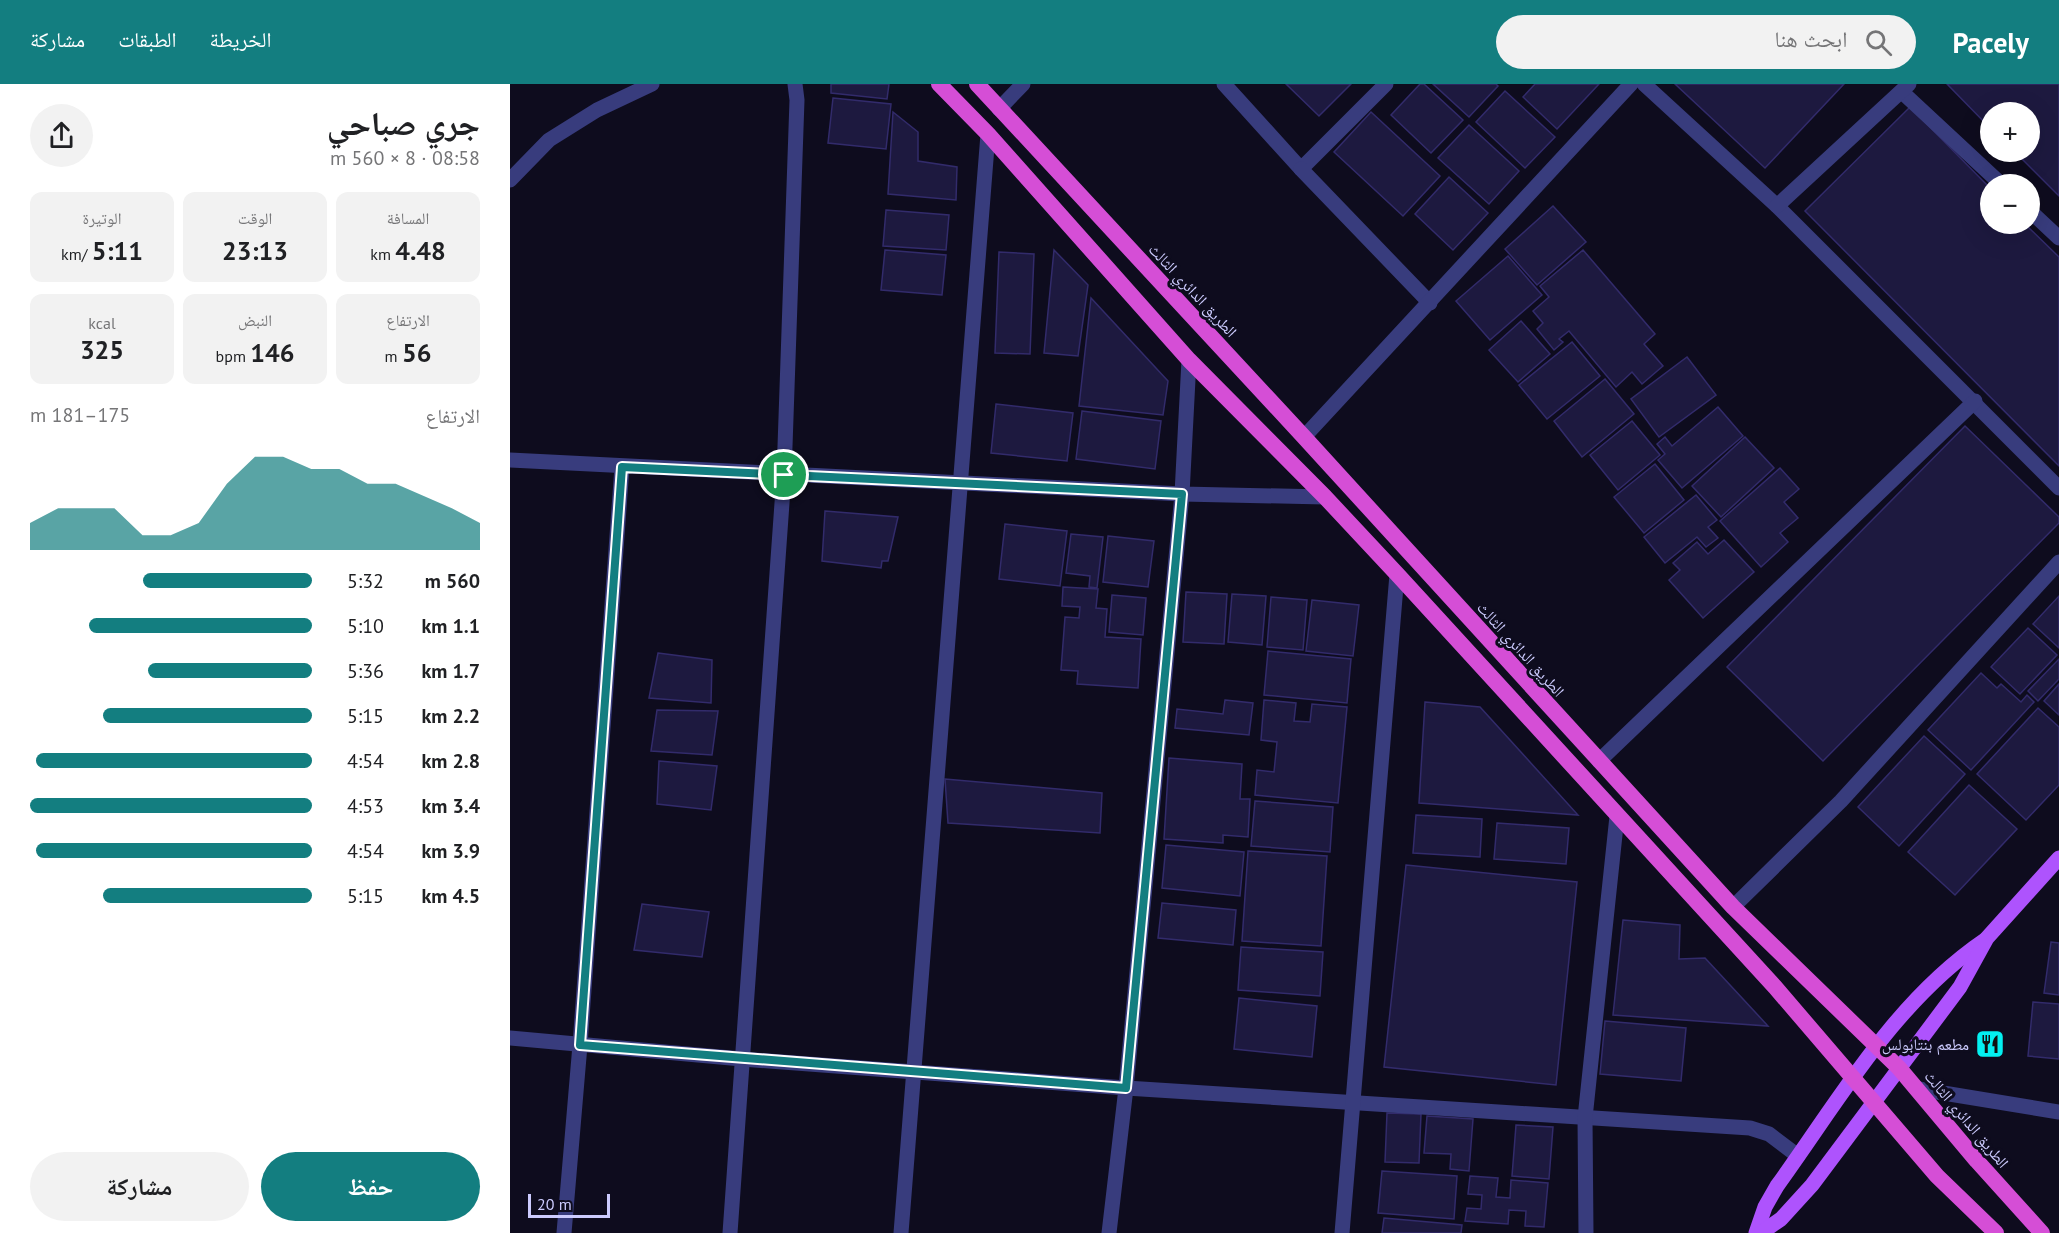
<!DOCTYPE html>
<html lang="ar">
<meta charset="utf-8">
<style>
:root{--surface:#fff;--page:#f2f2f2;--text:#202124;--muted:#757577;--accent:#137e80}
body{margin:0;font-family:"PT Sans","Noto Naskh Arabic",sans-serif;background:var(--page);color:var(--text);direction:rtl;height:100vh;display:flex;flex-direction:column;font-size:22px;white-space:nowrap}
*{box-sizing:border-box;margin:0}
p{font-size:20px;color:var(--muted)}
.icon{flex:none;width:33px;height:33px;fill:none;stroke:currentColor;stroke-width:2;stroke-linecap:round;stroke-linejoin:round}
.map{position:relative;flex:1;overflow:hidden;direction:ltr}
.side{display:flex;flex-direction:column;background:var(--surface);width:510px}
.side>*{flex:none}
.fabs{position:absolute;left:1470px;top:18px;display:grid;gap:12px}
.fabs a{display:grid;place-items:center;width:60px;height:60px;border-radius:50%;background:var(--surface);box-shadow:0 6px 24px #0002;font-size:30px}
.scale{position:absolute;left:18px;bottom:15px;width:82px;box-sizing:border-box;padding-left:6px;border:3px solid #cccbfe;border-top:0;font-size:16px;line-height:21px;white-space:nowrap;color:#cccbfe;-webkit-text-stroke:4px #0e0c1e;paint-order:stroke}
.pin{position:absolute;display:grid;place-items:center;width:51px;height:51px;color:#fff;margin:-26px;border:3px solid #fff;border-radius:50%;box-shadow:0 2px 6px #0007}
.round{display:grid;place-items:center;flex:none;width:63px;height:63px;border-radius:32px;background:var(--page)}
.summary{display:flex;align-items:center;justify-content:space-between;height:102px;padding:0 30px}
h1{font-size:33px;font-weight:700;line-height:45px}
.metrics{display:grid;grid-template-columns:repeat(3,1fr);gap:9px;height:102px;padding:6px 30px}
.metrics div{display:grid;align-content:center;border-radius:12px;background:var(--page);text-align:center}
.metrics b{font-size:26px;font-weight:700}
.metrics small{font-size:16px;font-weight:400}
.metrics p{font-size:16px}
.chart{height:168px;padding:12px 30px}
.chart p{display:flex;justify-content:space-between}
.chart svg{width:100%;height:108px;margin-top:6px;fill:var(--accent);opacity:.7}
.cta{display:flex;gap:12px;margin-top:auto;padding:12px 30px}
.cta a{flex:1;height:69px;border-radius:36px;background:var(--accent);color:#fff;font-size:24px;font-weight:700;line-height:69px;text-align:center}
.cta a+a{background:var(--page);color:var(--text)}
ul{padding:0 30px;list-style:none;font-size:20px}
li{display:grid;grid-template-columns:96px 72px 1fr;align-items:center;height:45px}
li i{height:15px;border-radius:8px;background:var(--accent)}
header{display:flex;align-items:center;gap:36px;box-sizing:border-box;height:84px;padding:0 30px;background:var(--accent);color:#fff}
header strong{font-size:28px}
nav{display:flex;gap:33px;margin-inline-start:auto;font-size:21px}
.search{width:420px;height:54px;background:var(--page);display:flex;align-items:center;gap:15px;box-sizing:border-box;padding:0 21px;border-radius:33px;color:var(--muted);font-size:22px}
main{display:flex;flex:1;min-height:0}
.map>svg:first-child{display:block}
</style>
<header>
<strong>Pacely</strong>
<div class="search"><svg class="icon" aria-label="search" viewBox="0 0 24 24"><circle cx="10" cy="10" r="6"/><path d="M15 15l6 6"/></svg>ابحث هنا</div>
<nav><a>الخريطة</a><a>الطبقات</a><a>مشاركة</a></nav>
</header>
<main>
<div class="map">
<svg width="1549" height="1149" viewBox="0 0 1549 1149">
<rect width="100%" height="100%" fill="#0e0c1e"/>
<g fill="#1d193f" stroke="#322b6b" stroke-width="1.5">
<path d="M321 0H379L377 15 321 9Z"/>
<path d="M776 0H841L809 32Z"/>
<path d="M910 0H914L953 36 921 69 881 31Z"/>
<path d="M923 0H986L988 2 959 33Z"/>
<path d="M1025 0H1089L1047 45 1013 13Z"/>
<path d="M1165 0H1334L1255 84Z"/>
<path d="M1437 0H1549V112L1505 68H1520V28H1480V44Z"/>
<path d="M995 7 1045 53 1015 84 966 38Z"/>
<path d="M323 14 381 20 376 65 318 59Z"/>
<path d="M1400 23 1480 104V140H1515L1549 173V382L1295 127Z"/>
<path d="M383 28 408 48V77L447 83 446 116 378 110Z"/>
<path d="M861 28 930 92 893 132 824 68Z"/>
<path d="M959 41 1009 87 979 120 928 74Z"/>
<path d="M939 93 978 129 943 166 905 130Z"/>
<path d="M1043 122 1076 158 1027 201 995 165Z"/>
<path d="M376 126 439 131 436 166 373 162Z"/>
<path d="M375 166 436 171 432 211 371 206Z"/>
<path d="M544 166 578 201 568 272 534 269Z"/>
<path d="M1073 166 1145 250 1134 260 1153 282 1132 300 1122 288 1106 303 1059 247 1049 255 1053 258 1044 266 1027 245 1033 239 1023 227 1039 213 1030 202Z"/>
<path d="M489 168 524 170 520 270 485 269Z"/>
<path d="M998 172 1032 211 980 256 946 217Z"/>
<path d="M581 214 658 297 653 331 569 322Z"/>
<path d="M1011 237 1040 270 1008 298 979 266Z"/>
<path d="M1062 258 1090 292 1037 335 1009 301Z"/>
<path d="M1177 273 1206 311 1149 353 1121 315Z"/>
<path d="M1095 295 1124 330 1072 373 1044 337Z"/>
<path d="M486 320 563 329 557 377 481 369Z"/>
<path d="M1208 323 1233 352 1172 404 1148 376 1155 370 1147 360 1155 353 1162 362Z"/>
<path d="M572 327 651 337 645 385 566 375Z"/>
<path d="M1122 337 1150 371 1108 406 1080 371Z"/>
<path d="M1455 342 1549 433V439L1313 677 1217 583Z"/>
<path d="M1235 353 1264 384 1211 433 1182 402Z"/>
<path d="M1145 380 1174 416 1134 449 1104 413Z"/>
<path d="M1270 384 1289 405 1274 418 1288 434 1270 449 1278 458 1251 483 1210 437Z"/>
<path d="M1186 411 1207 436 1198 443 1208 454 1196 463 1187 453 1155 479 1134 453Z"/>
<path d="M315 427 388 433 378 477H372L371 484 312 477Z"/>
<path d="M495 440 557 447 550 502 489 495Z"/>
<path d="M561 450 593 453 587 504 579 503 580 492 556 489Z"/>
<path d="M598 452 644 457 638 503 593 498Z"/>
<path d="M1214 456 1244 488 1193 534 1159 496 1170 486 1163 479 1187 458 1198 470Z"/>
<path d="M553 503 588 505 586 524 597 525 595 553 631 555 628 604 567 600 568 587 551 586 555 533 569 534 570 523 552 522Z"/>
<path d="M676 508 717 510 714 560 673 558Z"/>
<path d="M722 510 756 512 752 561 718 558Z"/>
<path d="M602 511 636 514 633 551 599 548Z"/>
<path d="M1549 512V564L1523 540Z"/>
<path d="M761 513 797 516 793 566 757 563Z"/>
<path d="M802 516 849 521 843 572 796 567Z"/>
<path d="M1518 544 1547 571 1510 610 1481 583Z"/>
<path d="M758 567 841 575 837 619 754 611Z"/>
<path d="M148 569 202 576 201 619 139 614Z"/>
<path d="M1549 575V595L1528 617 1518 607Z"/>
<path d="M1471 589 1487 604 1491 600 1511 618 1517 611 1524 618 1461 686 1418 646Z"/>
<path d="M1549 600V631L1534 617Z"/>
<path d="M715 616 743 619 739 651 665 644 667 625 713 630Z"/>
<path d="M754 616 786 619 784 637 800 638 802 620 837 623 828 719 745 711 747 686 764 688 767 658 751 656Z"/>
<path d="M915 618 970 623 1068 731 909 719Z"/>
<path d="M1528 624 1549 643V701L1516 736 1467 690Z"/>
<path d="M147 626 208 627 202 671 141 667Z"/>
<path d="M1414 652 1455 690 1389 762 1348 723Z"/>
<path d="M659 674 732 680 730 715H740L738 753 713 751V759L654 755Z"/>
<path d="M149 677 207 682 201 726 147 720Z"/>
<path d="M435 695 592 709 590 749 438 739Z"/>
<path d="M1459 701 1507 745 1445 811 1398 768Z"/>
<path d="M745 717 823 723 820 768 741 762Z"/>
<path d="M906 731 972 735 970 773 903 769Z"/>
<path d="M987 739 1059 744 1056 780 984 775Z"/>
<path d="M656 761 734 768 730 812 652 804Z"/>
<path d="M738 767 817 772 811 862 732 857Z"/>
<path d="M896 781 1067 798 1046 1001 874 983Z"/>
<path d="M652 819 726 826 723 861 648 854Z"/>
<path d="M132 820 199 828 192 873 124 866Z"/>
<path d="M1113 836 1170 841 1169 875 1195 874 1258 942 1103 931Z"/>
<path d="M1541 858 1549 859V911L1534 909Z"/>
<path d="M731 863 813 868 810 912 728 906Z"/>
<path d="M729 914 807 922 802 973 724 965Z"/>
<path d="M1523 918 1549 920V975L1518 972Z"/>
<path d="M1095 937 1176 944 1171 997 1090 990Z"/>
<path d="M877 1029 911 1030 909 1079 875 1078Z"/>
<path d="M917 1032 963 1035 959 1087 940 1085 941 1070 914 1069Z"/>
<path d="M1006 1041 1043 1043 1039 1095 1002 1092Z"/>
<path d="M872 1087 947 1092 944 1135 868 1129Z"/>
<path d="M960 1092 988 1094 986 1113 1000 1114 1001 1096 1038 1099 1034 1143 1015 1142 1016 1127 999 1126 998 1140 955 1137 957 1124 971 1125 972 1111 958 1110Z"/>
<path d="M874 1134 952 1141 951 1149H872Z"/>
</g>
<g fill="none" stroke-linecap="round" stroke-linejoin="round">
<g stroke="#383c7d" stroke-width="15">
<path d="M714 0 791 85 876 0"/>
<path d="M1134 0 1267 122 1549 404"/>
<path d="M1392 8 1491 100"/>
<path d="M489 25 513 0"/>
<path d="M791 85 920 219"/>
<path d="M0 96 39 56 87 26 142 0"/>
<path d="M1267 122 1399 0"/>
<path d="M1520 127 1549 154"/>
<path d="M794 353 1121 0"/>
<path d="M0 376 672 410 815 413"/>
<path d="M1089 677 1465 317"/>
<path d="M1223 823 1331 717 1549 478"/>
<path d="M0 954 232 975 616 1004 1240 1044 1259 1050 1288 1072"/>
<path d="M1409 1005 1549 1028"/>
<path d="M54 1149 70 961 112 383"/>
<path d="M220 1149 274 391 287 16 285 0"/>
<path d="M391 1149 478 50"/>
<path d="M599 1149 616 1004 672 410 679 276"/>
<path d="M832 1149 887 490"/>
<path d="M1076 1149 1075 1034 1107 732"/>
</g>
<g stroke="#ae53fd" stroke-width="15">
<path d="M1246 1149 1255 1123 1267 1102C1330 1015 1384 918 1475 856"/>
<path d="M1251 1149 1271 1135 1302 1101 1450 903 1477 854 1549 774"/>
</g>
<g stroke="#d54ed6" stroke-width="16">
<path d="M429 0 478 50 679 276 815 413 887 490 1265 903 1427 1092 1486 1149"/>
<path d="M467 0 794 353 1223 823 1389 984 1467 1077 1532 1149"/>
</g>
</g>
<g fill="none" stroke-linecap="round" stroke-linejoin="round">
<g stroke="#fff" stroke-width="12">
<path id="route" d="M112 383 672 410 616 1004 70 961Z"/>
</g>
<use href="#route" stroke="#137e80" stroke-width="8"/>
</g>
<defs>
<g id="restaurant-square" transform="scale(1.5)"><rect x="-9" y="-9" width="18" height="18" rx="4" fill="#03f0f1" stroke="#0e0c1e"/><path d="M-5-6h1v4h1v-4h1v4h1v-4h1v5L-1.5 .5V6h-2V.5L-5-1ZM5-6V6H3V1.5H1.5Q1.5-4 5-6Z" fill="#111"/></g>
</defs>
<g fill-rule="evenodd">
<use href="#restaurant-square" x="1480" y="960"/>
</g>
<g text-anchor="middle" stroke-width="6" stroke-linejoin="round" paint-order="stroke">
<g font-size="16" fill="#cccbfe" stroke="#0e0c1e">
<text transform="translate(683 206) rotate(47)" y="6">الطريق الدائري الثالث</text>
<text transform="translate(1011 565) rotate(48)" y="6">الطريق الدائري الثالث</text>
<text transform="translate(1457 1035) rotate(50)" y="6">الطريق الدائري الثالث</text>
</g>
<g font-size="16" fill="#cccbfe" stroke="#0e0c1e" text-anchor="end">
<text x="1459" y="966">مطعم بنتابولس</text>
</g>
</g>
</svg>
<div class="fabs">
<a>+</a>
<a>−</a>
</div>
<div class="scale">20 m</div>
<div class="pin" style="left:274px;top:391px;background:#1e9e55"><svg class="icon" aria-label="arrive" viewBox="0 0 24 24"><path d="M6 21V4h12l-3 4 3 4H6"/></svg></div>
</div>
<section class="side">
<div class="summary"><div><h1>جري صباحي</h1><p>08:58 · 8 × 560 m</p></div><a class="round"><svg class="icon" aria-label="share" viewBox="0 0 24 24"><path d="M12 15V3M7 8l5-5 5 5M5 13v7h14v-7"/></svg></a></div>
<div class="metrics">
<div><p>المسافة</p><b>4.48<small> km</small></b></div>
<div><p>الوقت</p><b>23:13</b></div>
<div><p>الوتيرة</p><b>5:11<small> /km</small></b></div>
</div>
<div class="metrics">
<div><p>الارتفاع</p><b>56<small> m</small></b></div>
<div><p>النبض</p><b>146<small> bpm</small></b></div>
<div><p>kcal</p><b>325</b></div>
</div>
<div class="chart"><p><span>الارتفاع</span>175–181 m</p>
<svg viewBox="0 0 160 44" preserveAspectRatio="none"><path d="M0 44V33L10 27L20 27L30 27L40 38L50 38L60 33L70 17L80 6L90 6L100 11L110 11L120 17L130 17L140 22L150 27L160 33V44z"/></svg>
</div>
<ul>
<li><b>560 m</b>5:32<i style="width:60%"></i></li>
<li><b>1.1 km</b>5:10<i style="width:79%"></i></li>
<li><b>1.7 km</b>5:36<i style="width:58%"></i></li>
<li><b>2.2 km</b>5:15<i style="width:74%"></i></li>
<li><b>2.8 km</b>4:54<i style="width:98%"></i></li>
<li><b>3.4 km</b>4:53<i style="width:100%"></i></li>
<li><b>3.9 km</b>4:54<i style="width:98%"></i></li>
<li><b>4.5 km</b>5:15<i style="width:74%"></i></li>
</ul>
<div class="cta"><a>حفظ</a><a>مشاركة</a></div>
</section>
</main>
